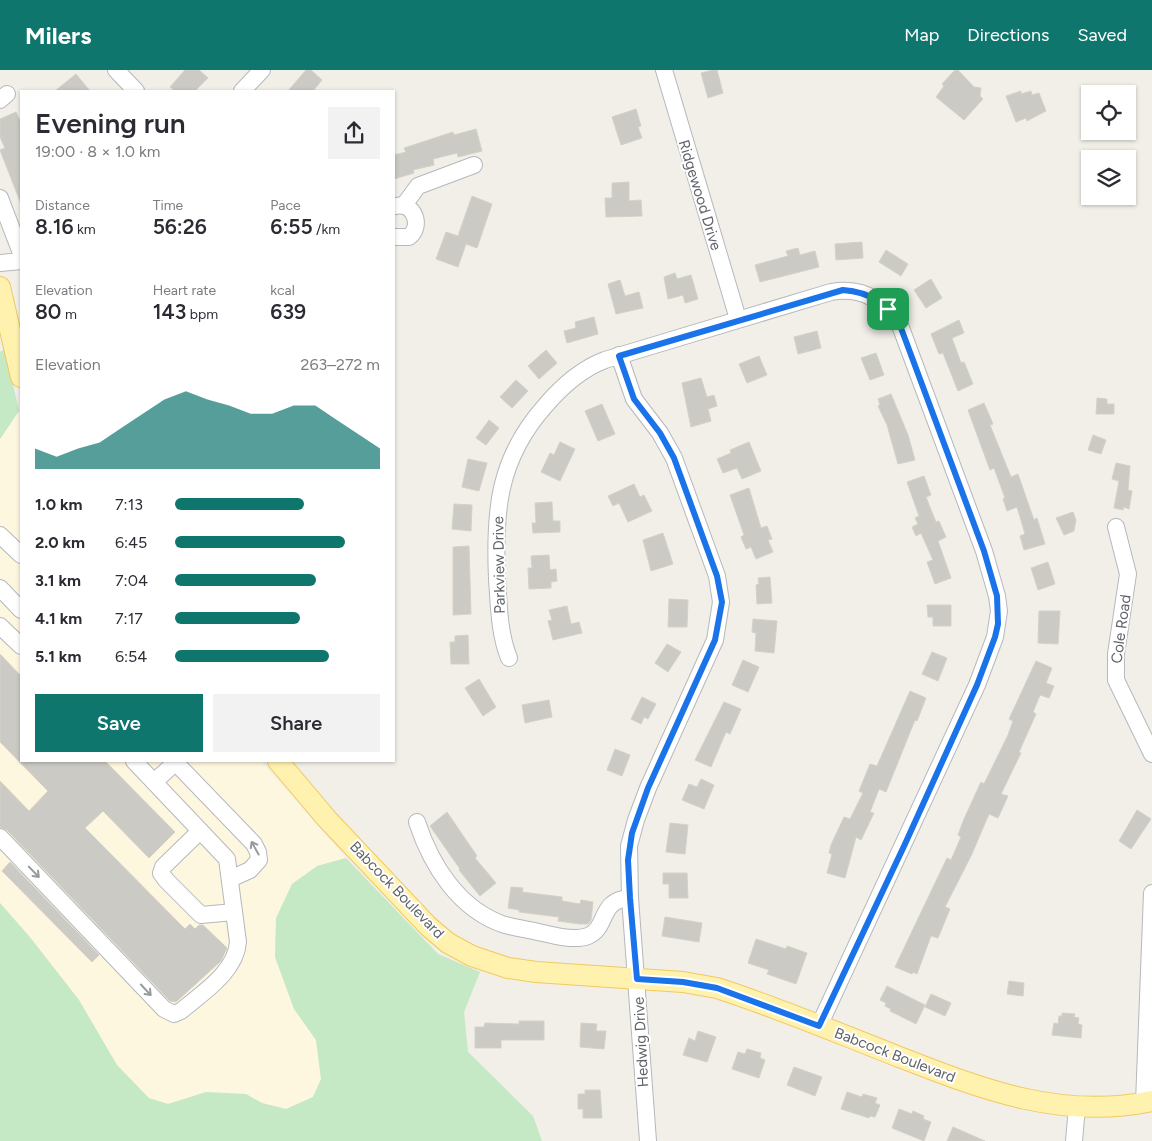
<!DOCTYPE html>
<meta charset="utf-8">
<style>
:root{--surface:#fff;--page:#f2f2f3;--text:#2b2b33;--muted:#7c7c81;--accent:#0f766e}
body{margin:0;font-family:Figtree,sans-serif;background:var(--page);color:var(--text);height:100vh;display:flex;flex-direction:column;font-size:19px;white-space:nowrap}
*{box-sizing:border-box;margin:0}
p{font-size:16px;color:var(--muted)}
.icon{flex:none;width:28px;height:28px;fill:none;stroke:currentColor;stroke-width:2;stroke-linecap:round;stroke-linejoin:round}
.map{position:relative;flex:1;overflow:hidden}
.drawer{position:absolute;left:20px;top:20px;width:375px;height:672px;display:flex;flex-direction:column;background:var(--surface);border-radius:0px;box-shadow:0 1px 4px #0004}
.drawer>*{flex:none}
.fabs{position:absolute;left:1081px;top:15px;display:grid;gap:10px}
.fabs a{display:grid;place-items:center;width:55px;height:55px;border-radius:0px;background:var(--surface);box-shadow:0 1px 4px #0004;font-size:25px}
.pin{position:absolute;display:grid;place-items:center;width:42px;height:42px;color:#fff;margin:-21px;border-radius:10px;box-shadow:0 2px 8px #0006}
.round{display:grid;place-items:center;flex:none;width:52px;height:52px;border-radius:0px;background:var(--page)}
.summary{display:flex;align-items:center;justify-content:space-between;height:85px;padding:0 15px}
h1{font-size:28px;font-weight:600;line-height:38px}
.stats{display:grid;grid-template-columns:repeat(3,1fr);gap:8px;height:85px;padding:5px 15px}
.stats div{display:grid;align-content:center}
.stats b{font-size:21px;font-weight:600}
.stats small{font-size:14px;font-weight:400}
.stats p{font-size:14px}
.chart{height:140px;padding:10px 15px}
.chart p{display:flex;justify-content:space-between}
.chart svg{width:100%;height:90px;margin-top:5px;fill:var(--accent);opacity:.7}
.action{display:flex;gap:10px;margin-top:auto;padding:10px 15px}
.action a{flex:1;height:58px;border-radius:0px;background:var(--accent);color:#fff;font-size:20px;font-weight:600;line-height:58px;text-align:center}
.action a+a{background:var(--page);color:var(--text)}
ul{padding:0 15px;list-style:none;font-size:16px}
li{display:grid;grid-template-columns:80px 60px 1fr;align-items:center;height:38px}
li i{height:12px;border-radius:6px;background:var(--accent)}
header{display:flex;align-items:center;gap:30px;box-sizing:border-box;height:70px;padding:0 25px;background:var(--accent);color:#fff}
header strong{font-size:24px}
nav{display:flex;gap:28px;margin-inline-start:auto;font-size:18px}
.map>svg:first-child{display:block}
</style>
<header>
<strong>Milers</strong>
<nav><a>Map</a><a>Directions</a><a>Saved</a></nav>
</header>
<div class="map">
<svg width="1152" height="1071" viewBox="0 0 1152 1071">
<rect width="100%" height="100%" fill="#f1efe8"/>
<path fill="#fef7e0" d="M19 341 21 345V691H261L346 788 317 796 276 848 275 887 294 939 316 970 321 1009 313 1027 286 1039 262 1033 246 1024 184 1030 168 1034 149 1029 117 995 79 930 29 866 0 833V369Z"/>
<g fill="#c5e8c5">
<path d="M5 279 19 341 0 369V282Z"/>
<path d="M346 788 438 884 480 902 464 942 468 982 533 1046 542 1071H0V833L29 866 79 930 117 995 149 1028 168 1034 206 1022 246 1024 262 1033 286 1039 313 1027 321 1009 316 970 294 939 275 887 276 848 292 814 317 796Z"/>
</g>
<g fill="#cccac5" stroke="#d6d1c6">
<path d="M185 0H199L208 8 195 21H175L170 17Z"/>
<path d="M306 0H311L322 10 313 21H288Z"/>
<path d="M713 0H717L723 23 708 28 701 3Z"/>
<path d="M955 0H958L974 17 981 18 980 26 983 29 964 50 936 27 944 16 942 14Z"/>
<path d="M76 4 90 21H55Z"/>
<path d="M1021 21V24L1031 21 1032 25 1039 23 1046 41 1027 51 1026 48 1016 52 1006 26Z"/>
<path d="M636 39 641 56 638 57 642 68 621 75 612 47Z"/>
<path d="M16 42 21 53V134L0 80 5 78 0 67V49Z"/>
<path d="M476 59 482 81 458 87 457 83 433 89 434 95 413 100 414 103 394 109V85L406 82 404 78 453 62 454 65Z"/>
<path d="M629 112V131L641 130 642 146 606 147 605 128H612V113Z"/>
<path d="M472 126 492 134 477 178 466 174 458 197 436 189 446 162 458 166Z"/>
<path d="M862 172 863 188 836 190 835 174Z"/>
<path d="M798 178 800 185 815 181 819 197 760 212 755 195 788 186 786 181Z"/>
<path d="M886 180 908 194 901 206 879 192Z"/>
<path d="M675 203 677 209 691 205 698 229 685 233 683 225 668 229 664 207Z"/>
<path d="M931 209 942 228 926 238 914 220Z"/>
<path d="M620 210 625 226 639 222 643 238 616 244 608 214Z"/>
<path d="M594 247 598 264 567 273 564 261 576 258 575 252Z"/>
<path d="M959 250 964 263 952 268 961 293 964 292 973 314 958 321 943 283 939 284 931 264Z"/>
<path d="M817 261 821 278 798 284 794 267Z"/>
<path d="M546 280 557 293 539 309 528 296Z"/>
<path d="M876 283 884 305 870 310 861 288Z"/>
<path d="M759 286 767 305 747 313 739 294Z"/>
<path d="M701 308 707 327 714 325 717 336 708 339 711 351 691 357 682 313Z"/>
<path d="M516 310 528 321 512 338 500 327Z"/>
<path d="M891 324 908 365 915 390 898 394 887 355 878 336 880 335 878 329Z"/>
<path d="M1097 328 1107 329V334H1114V344H1096Z"/>
<path d="M984 333 993 354 990 355 1011 407 1018 404 1034 450 1037 448 1045 474 1024 480 1020 466 1025 464 1017 437 1007 441 1003 429 1005 428 994 398 990 400 968 340Z"/>
<path d="M602 334 615 364 598 371 585 341Z"/>
<path d="M489 350 499 358 486 375 476 368Z"/>
<path d="M1093 365 1106 370 1101 384 1088 380Z"/>
<path d="M560 372 575 379 560 411 541 402 550 383 554 385Z"/>
<path d="M749 372 761 401 742 409 737 398 723 403 717 389 731 383 730 380Z"/>
<path d="M468 389 487 393 479 421 462 417Z"/>
<path d="M1116 393 1130 396 1128 420 1132 421 1129 439 1124 437 1123 440 1114 438 1119 411 1112 409Z"/>
<path d="M924 406 931 425 926 427 936 452 939 451 946 467 938 471 951 508 935 514 927 492 933 490 921 463 916 466 912 457 918 454 915 448 919 446 907 412Z"/>
<path d="M634 414 640 427 644 425 652 441 628 452 619 433 613 436 608 426Z"/>
<path d="M749 418 761 458 767 456 772 469 768 470 773 482 756 489 751 477 746 479 741 467 744 465 730 425Z"/>
<path d="M552 432 553 451H560V462L533 463 532 453H536L535 433Z"/>
<path d="M454 434 472 435 471 461 452 459Z"/>
<path d="M1073 442 1076 450 1074 461 1064 465 1056 448Z"/>
<path d="M663 463 673 494 651 501 643 470Z"/>
<path d="M469 476 471 544 453 545V477Z"/>
<path d="M549 485 550 500 556 499 557 511 551 512V518L529 519 528 498H532L531 486Z"/>
<path d="M1048 492 1055 514 1038 520 1031 498Z"/>
<path d="M770 507 772 533 757 534 756 515 759 514 758 508Z"/>
<path d="M669 529 688 530 687 557H668Z"/>
<path d="M927 535H951V556H933V547H928Z"/>
<path d="M567 536 571 554 579 552 582 563 553 570 548 551 552 550 549 540Z"/>
<path d="M1039 541H1060L1058 574 1038 573Z"/>
<path d="M753 549 777 551 774 583 755 581 756 563 752 562Z"/>
<path d="M468 565 469 594H451L450 572H455V566Z"/>
<path d="M667 574 681 582 668 602 655 593Z"/>
<path d="M932 582 947 588 938 611 922 604Z"/>
<path d="M0 584 21 606V691H105L175 762 149 788 103 741 85 758 185 859 190 854 195 859 199 855H203L227 878 221 891 176 932 170 931 7 760 0 757V711L29 741 48 721 0 672Z"/>
<path d="M743 590 759 597 748 622 732 615Z"/>
<path d="M1036 591 1052 598 1046 613 1054 616 1049 628 1040 625 1033 642 1036 644 1019 682 1021 683 1001 724 1008 726 998 748 989 744 971 786 945 837 950 839 938 868 931 866 917 904 913 902 912 904 895 897 947 788 951 790 961 767 958 765 964 749 981 712 984 714 1008 665 1013 651 1009 649Z"/>
<path d="M479 609 496 637 483 646 465 618Z"/>
<path d="M910 621 926 628 917 651 915 650 886 722 879 719 870 742 874 743 861 770 856 767 845 808 827 803 832 784 829 783 831 775 844 747 850 749 863 723 859 721 870 694 877 696Z"/>
<path d="M642 627 656 634 648 649 644 647 641 654 631 649Z"/>
<path d="M549 630 552 647 525 653 522 635Z"/>
<path d="M724 632 741 639 730 664 726 662 711 697 695 690Z"/>
<path d="M615 679 630 685 622 706 607 700Z"/>
<path d="M701 709 714 715 704 739 682 730 689 714 697 717Z"/>
<path d="M1137 740 1151 749 1131 779 1119 771Z"/>
<path d="M447 742 477 786 475 788 496 813 480 826 459 800 460 799 430 756Z"/>
<path d="M670 753 688 755 685 784 666 782Z"/>
<path d="M10 792 99 885 92 892 2 801Z"/>
<path d="M663 803H687L688 828H669V814H663Z"/>
<path d="M511 817 523 818 522 822 562 827V831L580 834 581 830 593 832 591 850 588 854H580L558 851 559 847 519 842V840L508 838Z"/>
<path d="M665 847 702 853 699 872 662 866Z"/>
<path d="M756 869 786 879 787 876 807 883 796 914 767 904 769 900 748 893Z"/>
<path d="M1009 911 1024 913 1023 926 1007 924Z"/>
<path d="M887 916 925 935 916 954 890 941 891 939 885 936 886 933 880 930Z"/>
<path d="M931 924 951 933 945 946 925 937Z"/>
<path d="M1062 943 1075 944 1074 947 1079 948 1078 954 1082 955 1081 968 1052 965 1054 953 1058 954 1059 946H1062Z"/>
<path d="M519 951H544V970H501V978H475V957H484L485 953 519 954Z"/>
<path d="M581 953 597 954 596 961H606L604 979 580 977Z"/>
<path d="M698 961 716 967 707 992 683 985 689 968 695 971Z"/>
<path d="M747 979 761 983 760 988 765 990 759 1008 732 999 738 982 745 984Z"/>
<path d="M794 997 822 1007 815 1026 787 1015Z"/>
<path d="M585 1020H600L602 1048H583V1039H578V1024H585Z"/>
<path d="M847 1022 862 1027 863 1024 877 1028 875 1033 880 1035 875 1047 870 1046 869 1048 841 1039Z"/>
<path d="M899 1039 912 1044 913 1041 924 1046 923 1049 931 1052 924 1071 892 1058Z"/>
<path d="M953 1057 985 1071H947Z"/>
</g>
<g fill="none" stroke-linecap="round" stroke-linejoin="round">
<g stroke="#b5b8bc" stroke-width="18">
<g id="minor">
<path d="M116 0 136 21"/>
<path d="M664 0 738 249"/>
<path d="M242 21 262 0"/>
<path d="M0 30 7 24"/>
<path d="M0 128 21 183"/>
<path d="M404 135 418 116 474 95"/>
<path d="M394 167H409C423 156 414 132 396 136"/>
<path d="M0 193 21 191"/>
<path d="M619 285 634 329 660 363 674 388 717 506 721 532 715 570 648 718 636 750 629 776 630 828 648 1071"/>
<path d="M1116 457 1128 504 1116 584V610L1152 684"/>
<path d="M0 465 21 485"/>
<path d="M0 518 21 540"/>
<path d="M0 556 21 576"/>
<path d="M509 588C499 563 499 536 497 509 494 441 498 389 545 336 562 316 581 299 605 290L831 222C863 216 885 231 901 258L984 481 997 526 999 541 995 567 977 615 819 956"/>
<path d="M174 691 254 774 258 782 259 790 250 800 230 809"/>
<path d="M154 712 177 691"/>
<path d="M417 752C431 795 459 840 505 855 517 858 530 860 543 863 555 866 576 871 588 866 609 857 598 830 630 828"/>
<path d="M200 761 163 797 161 803 166 810 201 845 234 842"/>
<path d="M0 767 164 939 174 944 181 941C202 923 236 902 238 872L227 789 134 691"/>
<path d="M1144 1033 1152 823"/>
<path d="M1074 1071 1077 1037"/>
</g>
</g>
<g stroke="#f2c960" stroke-width="22">
<g id="major">
<path d="M0 217 21 307"/>
<path d="M278 691 327 749 428 856 448 873 472 886 508 898 536 902 683 912 717 918C779 938 840 964 902 988 984 1020 1062 1050 1152 1031"/>
</g>
</g>
<use href="#minor" stroke="#fff" stroke-width="16"/>
<use href="#major" stroke="#fff2af" stroke-width="20"/>
</g>
<defs><path id="oneway-shaft" d="M-6 0H5M1.5-3L5.5 0L1.5 3" fill="none" stroke-width="1.6" stroke-linecap="round" stroke-linejoin="round" transform="scale(1.25)"/></defs>
<g stroke="#979a9d">
<use href="#oneway-shaft" transform="translate(255 778) rotate(-119)"/>
<use href="#oneway-shaft" transform="translate(34 802) rotate(46)"/>
<use href="#oneway-shaft" transform="translate(146 920) rotate(47)"/>
</g>
<g fill="none" stroke-linecap="round" stroke-linejoin="round">
<g stroke="#fff" stroke-width="10">
<path id="route" d="M843 220C871 222 887 234 901 258L984 481 997 526 998 554 995 567 977 615 905 774 819 956 717 918 683 912 637 909 630 828 628 790 632 763 648 718 715 570 722 532 717 506 674 388 660 363 634 329 619 286Z"/>
</g>
<use href="#route" stroke="#1a73e8" stroke-width="6"/>
</g>
<g text-anchor="middle" stroke-width="4" stroke-linejoin="round" paint-order="stroke">
<g font-size="15" fill="#5f6368" stroke="#fff">
<text transform="translate(700 125) rotate(73)" y="5">Ridgewood Drive</text>
<text transform="translate(499 495) rotate(-91)" y="5">Parkview Drive</text>
<text transform="translate(1121 559) rotate(-82)" y="5">Cole Road</text>
<text transform="translate(397 820) rotate(46)" y="5">Babcock Boulevard</text>
<text transform="translate(641 972) rotate(-93)" y="5">Hedwig Drive</text>
<text transform="translate(895 985) rotate(21)" y="5">Babcock Boulevard</text>
</g>
</g>
</svg>
<div class="fabs">
<a><svg class="icon" aria-label="locate" viewBox="0 0 24 24"><circle cx="12" cy="12" r="6"/><path d="M12 2v4M12 18v4M2 12h4M18 12h4"/></svg></a>
<a><svg class="icon" aria-label="layers" viewBox="0 0 24 24"><path d="M12 4l9 5-9 5-9-5zM3 14l9 5 9-5"/></svg></a>
</div>
<div class="pin" style="left:888px;top:239px;background:#1e9e55"><svg class="icon" aria-label="arrive" viewBox="0 0 24 24"><path d="M6 21V4h12l-3 4 3 4H6"/></svg></div>
<section class="drawer">
<div class="summary"><div><h1>Evening run</h1><p>19:00 · 8 × 1.0 km</p></div><a class="round"><svg class="icon" aria-label="share" viewBox="0 0 24 24"><path d="M12 15V3M7 8l5-5 5 5M5 13v7h14v-7"/></svg></a></div>
<div class="stats">
<div><p>Distance</p><b>8.16<small> km</small></b></div>
<div><p>Time</p><b>56:26</b></div>
<div><p>Pace</p><b>6:55<small> /km</small></b></div>
</div>
<div class="stats">
<div><p>Elevation</p><b>80<small> m</small></b></div>
<div><p>Heart rate</p><b>143<small> bpm</small></b></div>
<div><p>kcal</p><b>639</b></div>
</div>
<div class="chart"><p><span>Elevation</span>263–272 m</p>
<svg viewBox="0 0 160 44" preserveAspectRatio="none"><path d="M0 44V34L10 38L20 34L30 31L40 24L50 17L60 10L70 6L80 10L90 13L100 17L110 17L120 13L130 13L140 20L150 27L160 34V44z"/></svg>
</div>
<ul>
<li><b>1.0 km</b>7:13<i style="width:63%"></i></li>
<li><b>2.0 km</b>6:45<i style="width:83%"></i></li>
<li><b>3.1 km</b>7:04<i style="width:69%"></i></li>
<li><b>4.1 km</b>7:17<i style="width:61%"></i></li>
<li><b>5.1 km</b>6:54<i style="width:75%"></i></li>
</ul>
<div class="action"><a>Save</a><a>Share</a></div>
</section>
</div>
